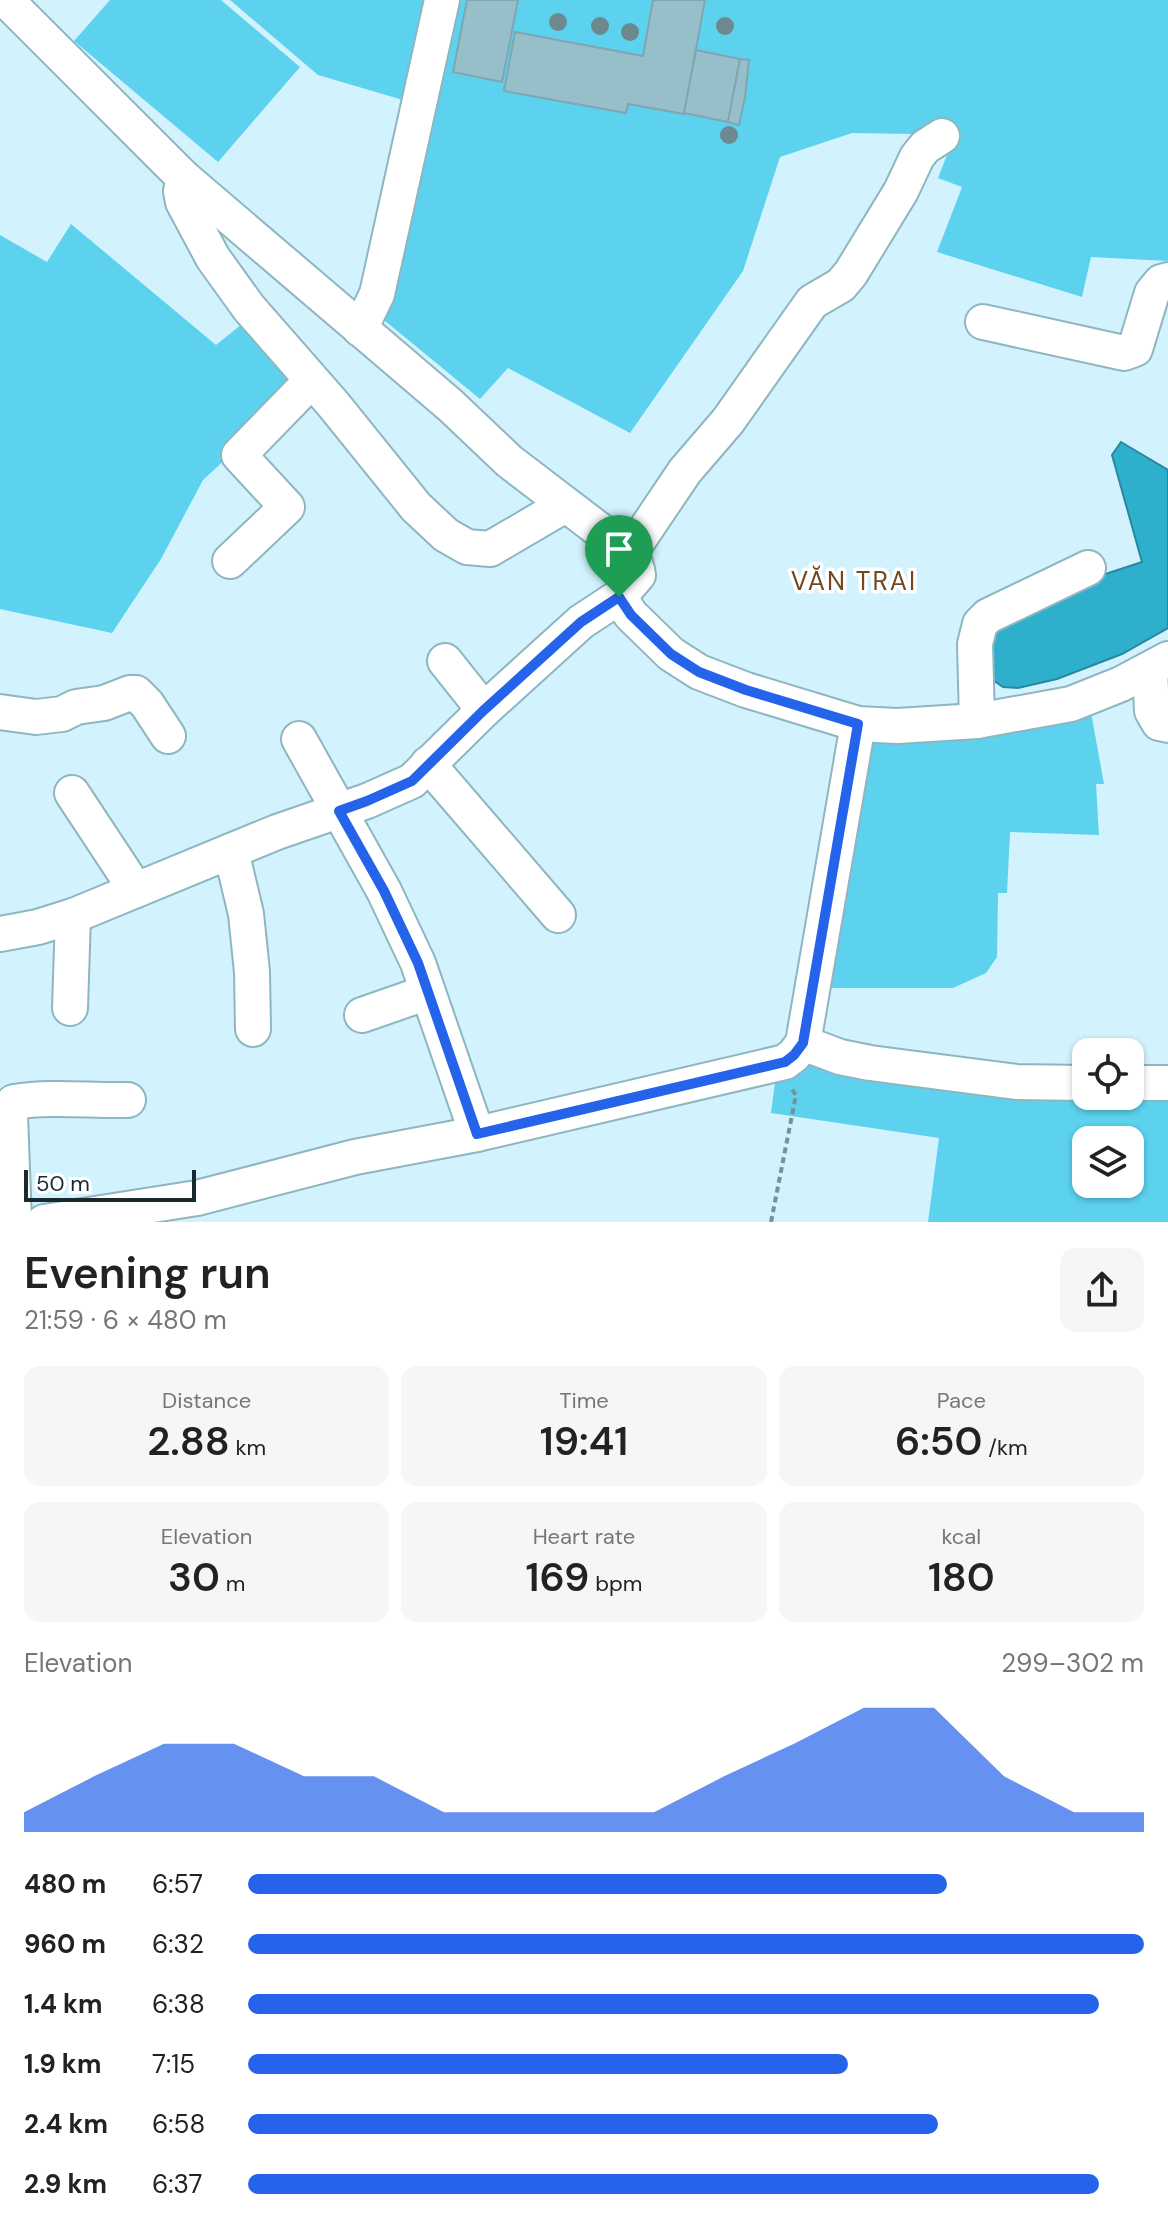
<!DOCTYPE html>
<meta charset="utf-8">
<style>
:root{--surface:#fff;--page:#f6f6f6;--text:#222;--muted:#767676;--accent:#2563eb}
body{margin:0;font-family:"DM Sans",sans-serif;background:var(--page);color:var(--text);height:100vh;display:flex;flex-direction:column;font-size:30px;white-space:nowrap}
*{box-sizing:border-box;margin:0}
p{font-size:26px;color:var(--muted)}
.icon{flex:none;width:44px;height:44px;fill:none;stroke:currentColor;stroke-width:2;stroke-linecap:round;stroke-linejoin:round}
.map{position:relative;height:1222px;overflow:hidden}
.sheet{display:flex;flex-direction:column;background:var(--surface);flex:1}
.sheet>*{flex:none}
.buttons{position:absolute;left:1072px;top:1038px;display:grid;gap:16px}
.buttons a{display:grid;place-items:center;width:72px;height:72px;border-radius:16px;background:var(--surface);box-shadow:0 2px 6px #0004;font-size:40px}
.scale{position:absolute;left:24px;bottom:20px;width:172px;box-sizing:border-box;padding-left:8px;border:4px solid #19292d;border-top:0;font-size:22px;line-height:28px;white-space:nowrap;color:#19292d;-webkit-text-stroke:6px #fff;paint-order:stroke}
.pin{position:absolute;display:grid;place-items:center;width:68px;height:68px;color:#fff;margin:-82px -34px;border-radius:50% 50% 50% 0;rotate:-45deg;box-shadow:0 0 8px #0007}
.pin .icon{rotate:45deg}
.round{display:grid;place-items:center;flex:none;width:84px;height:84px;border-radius:16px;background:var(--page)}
.summary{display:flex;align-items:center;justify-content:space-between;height:136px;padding:0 24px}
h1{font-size:44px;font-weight:600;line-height:60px}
.stats{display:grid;grid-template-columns:repeat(3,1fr);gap:12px;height:136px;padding:8px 24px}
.stats div{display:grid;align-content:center;border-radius:16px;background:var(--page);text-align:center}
.stats b{font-size:40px;font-weight:600}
.stats small{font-size:22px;font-weight:400}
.stats p{font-size:22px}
.chart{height:224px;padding:16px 24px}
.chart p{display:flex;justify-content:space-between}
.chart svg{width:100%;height:144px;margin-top:8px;fill:var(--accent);opacity:.7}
ul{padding:0 24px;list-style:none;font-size:26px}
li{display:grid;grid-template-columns:128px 96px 1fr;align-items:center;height:60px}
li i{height:20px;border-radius:10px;background:var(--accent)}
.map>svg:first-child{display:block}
</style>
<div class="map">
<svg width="1168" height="1222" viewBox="0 0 1168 1222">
<rect width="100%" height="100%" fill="#d2f3fd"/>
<g fill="#5cd2ee" fill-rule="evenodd">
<path d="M110 0H221L300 67 218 162 74 41Z"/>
<path d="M230 0H1168V261L1091 257 1082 297 937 252 962 187 938 178 947 155 913 134 852 133 780 157 743 271 630 433 508 368 480 399 373 311 420 105 318 75Z"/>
<path d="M71 224 216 345 263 307 320 372 203 480 161 559 112 633 0 609V235L47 262Z"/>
<path d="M1090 707 1104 784H1096L1099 835 1010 832 1007 893H998L997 957 986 973 953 988H824L864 727Z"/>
<path d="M780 1044 1021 1071 1086 1096H1130L1168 1069V1222H928L939 1138 771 1113ZM1086 1140H1130V1184H1086Z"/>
</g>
<path fill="#2eb0cd" stroke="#28889d" stroke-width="2" d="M1121 442 1168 470V628L1122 654 1057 679 1018 688 1003 687 993 680 988 627 1069 586 1142 562 1112 455Z"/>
<g fill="#97bfca" stroke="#7fa6b1" stroke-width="2">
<path d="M467 0H518L502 82 453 72Z"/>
<path d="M653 0H705L684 114 628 104 626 113 504 91 515 32 643 56Z"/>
<path d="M696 50 740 59 728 122 684 113Z"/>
<path d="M740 59 749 60 745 97 739 125 728 122Z"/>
</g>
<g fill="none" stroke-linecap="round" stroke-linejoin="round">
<g stroke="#8eb6c1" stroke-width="38">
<g id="minor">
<path d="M6 0 184 178 450 405 509 461 615 542C627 552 636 559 638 575L619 597 631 615 671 654 699 672 746 690 858 724 897 726 977 721 1071 704 1121 684 1168 659"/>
<path d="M184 178 181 191 183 202 213 258 249 308 333 404 416 507 446 535 467 547 490 549 565 505"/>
<path d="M983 322 1124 353 1135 349 1152 293 1161 282 1168 280"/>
<path d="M360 329 377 294 442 0"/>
<path d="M629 554 685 471 728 421 812 302 841 285 851 273 901 191 917 157 925 147 942 136"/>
<path d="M230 561 287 507 239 455 311 381"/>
<path d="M445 661 484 710"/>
<path d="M1150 670 1152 711 1159 723 1168 725"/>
<path d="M0 712 36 717 62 714 76 707 104 703 130 693H136L147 704 168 736"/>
<path d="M977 721 975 644 980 624 988 616 1088 568"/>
<path d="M299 739 384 891 418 963 477 1134"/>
<path d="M428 764 558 915"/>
<path d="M72 793 136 890"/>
<path d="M231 851 246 914 252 972 253 1029"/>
<path d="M0 934 38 927 73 916 277 832 367 801 412 781 484 710 581 622 619 597"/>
<path d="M70 1008 73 916"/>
<path d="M362 1015 428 992"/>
<path d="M803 1043 840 1057 870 1063 1016 1082 1086 1083"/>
<path d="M1130 1083H1168"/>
<path d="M14 1222 10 1115 14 1102C52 1096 90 1101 128 1100"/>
<path d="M44 1222 197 1198 355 1157 477 1134 785 1062 794 1055 803 1043 858 724"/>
</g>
</g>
<path stroke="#789097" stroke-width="4" stroke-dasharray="6 4" stroke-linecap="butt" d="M771 1222 796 1095 791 1088"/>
<use href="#minor" stroke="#fff" stroke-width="34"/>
</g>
<g fill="#6e8890">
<circle cx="558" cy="22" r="9"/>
<circle cx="600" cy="26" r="9"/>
<circle cx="725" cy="26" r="9"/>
<circle cx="630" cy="32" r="9"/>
<circle cx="729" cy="135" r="9"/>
</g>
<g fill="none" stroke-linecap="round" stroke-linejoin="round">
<g stroke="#fff" stroke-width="16">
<path id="route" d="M619 597 631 615 671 654 699 672 746 690 858 724 803 1043 794 1055 785 1062 477 1134 418 963 384 891 339 811 367 801 412 781 484 710 581 622Z"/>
</g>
<use href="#route" stroke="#2563eb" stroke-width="10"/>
</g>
<g text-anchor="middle" stroke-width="7" stroke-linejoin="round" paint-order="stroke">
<g font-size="26" letter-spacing="2" fill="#71491c" stroke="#fff">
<text x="854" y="590">VĂN TRAI</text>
</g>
</g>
</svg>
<div class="buttons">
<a><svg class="icon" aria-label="locate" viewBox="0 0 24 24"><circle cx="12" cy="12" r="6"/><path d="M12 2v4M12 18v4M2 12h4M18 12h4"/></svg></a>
<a><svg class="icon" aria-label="layers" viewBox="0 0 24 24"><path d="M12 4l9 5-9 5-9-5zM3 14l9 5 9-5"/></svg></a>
</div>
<div class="scale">50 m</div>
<div class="pin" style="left:619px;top:597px;background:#1e9e55"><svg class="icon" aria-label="arrive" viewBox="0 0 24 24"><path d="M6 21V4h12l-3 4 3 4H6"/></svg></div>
</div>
<section class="sheet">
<div class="summary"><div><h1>Evening run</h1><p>21:59 · 6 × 480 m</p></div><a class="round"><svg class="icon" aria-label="share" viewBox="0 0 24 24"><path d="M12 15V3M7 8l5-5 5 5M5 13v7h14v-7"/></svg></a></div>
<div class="stats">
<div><p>Distance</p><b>2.88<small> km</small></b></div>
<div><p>Time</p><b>19:41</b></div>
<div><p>Pace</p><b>6:50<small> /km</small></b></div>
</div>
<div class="stats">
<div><p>Elevation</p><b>30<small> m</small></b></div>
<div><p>Heart rate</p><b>169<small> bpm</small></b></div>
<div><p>kcal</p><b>180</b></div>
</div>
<div class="chart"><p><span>Elevation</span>299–302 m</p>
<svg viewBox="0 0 160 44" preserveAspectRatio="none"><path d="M0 44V38L10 27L20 17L30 17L40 27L50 27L60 38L70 38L80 38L90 38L100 27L110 17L120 6L130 6L140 27L150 38L160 38V44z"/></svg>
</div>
<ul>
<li><b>480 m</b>6:57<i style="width:78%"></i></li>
<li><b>960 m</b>6:32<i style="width:100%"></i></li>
<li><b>1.4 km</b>6:38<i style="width:95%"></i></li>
<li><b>1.9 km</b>7:15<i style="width:67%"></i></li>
<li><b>2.4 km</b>6:58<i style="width:77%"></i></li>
<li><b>2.9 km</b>6:37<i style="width:95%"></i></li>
</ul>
</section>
